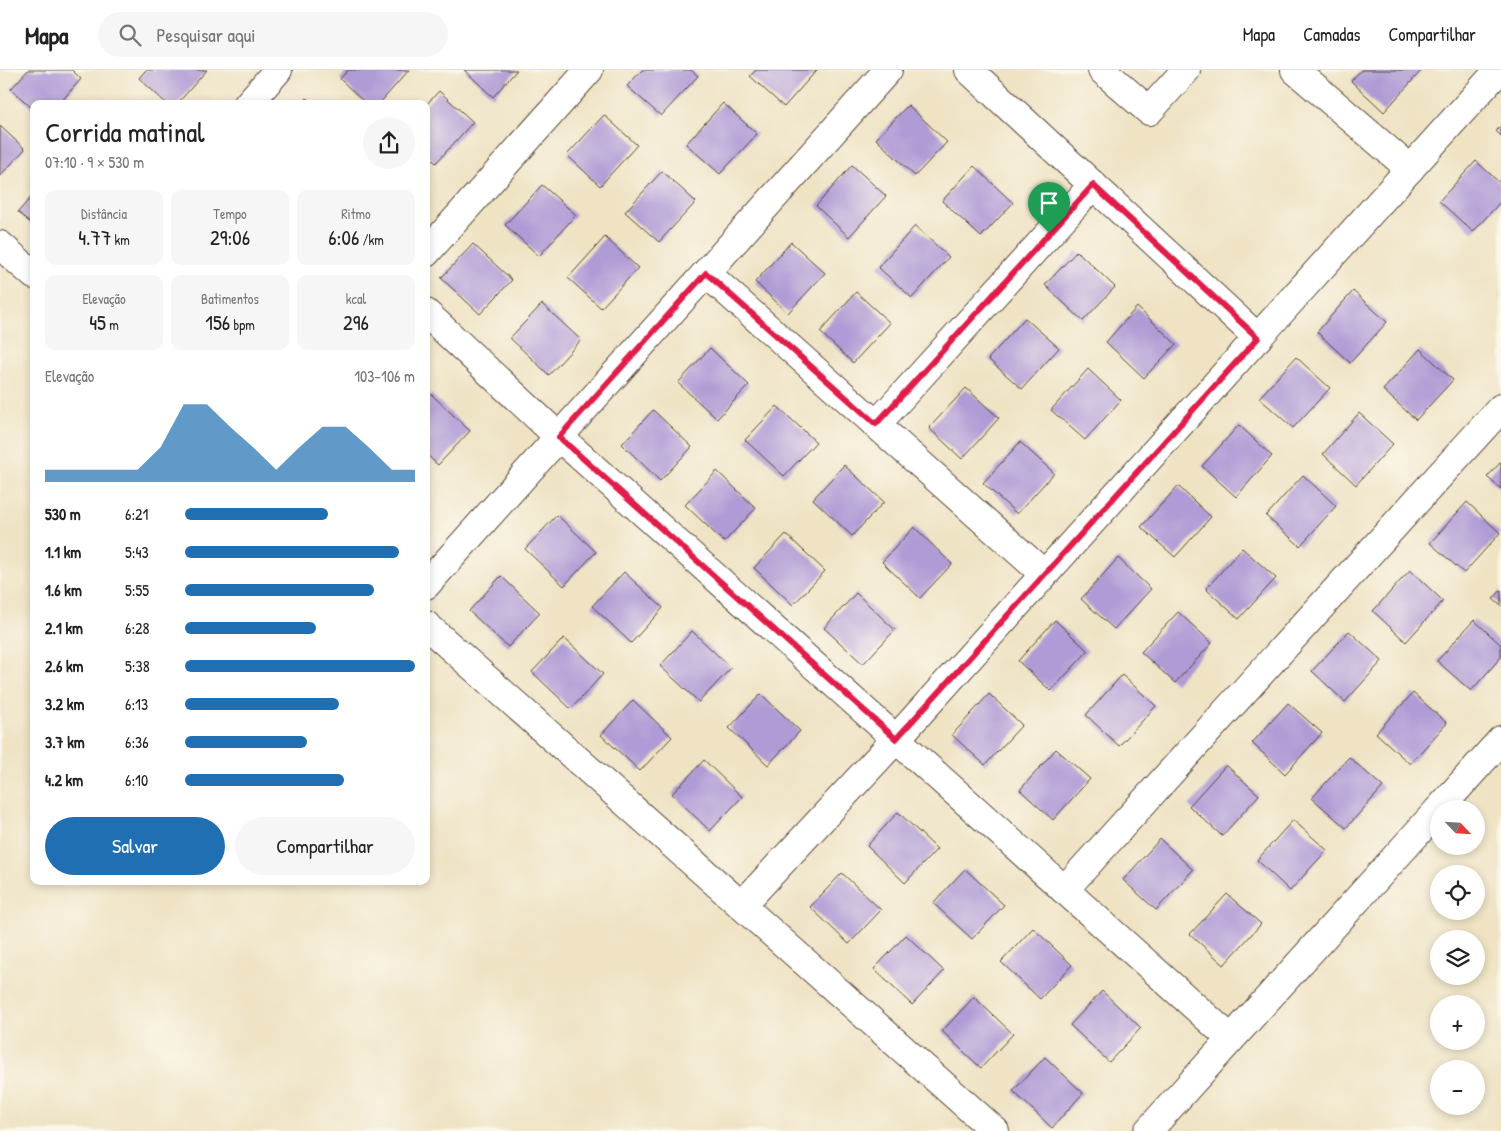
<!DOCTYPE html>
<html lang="pt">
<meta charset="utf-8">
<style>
:root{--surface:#fff;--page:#f6f6f6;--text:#222;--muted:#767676;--line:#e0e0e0;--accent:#1f6fb2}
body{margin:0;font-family:"Patrick Hand",sans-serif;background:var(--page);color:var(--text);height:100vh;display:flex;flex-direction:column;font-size:19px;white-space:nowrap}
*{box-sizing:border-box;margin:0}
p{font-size:16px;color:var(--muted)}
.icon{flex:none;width:28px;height:28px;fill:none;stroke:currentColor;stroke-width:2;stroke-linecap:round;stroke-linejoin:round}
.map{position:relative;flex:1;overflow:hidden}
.panel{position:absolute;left:30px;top:30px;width:400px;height:785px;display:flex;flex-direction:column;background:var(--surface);border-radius:10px;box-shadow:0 2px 8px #0003}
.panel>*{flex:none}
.needle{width:32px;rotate:115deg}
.buttons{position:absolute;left:1430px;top:730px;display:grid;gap:10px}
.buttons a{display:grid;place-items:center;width:55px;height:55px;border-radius:50%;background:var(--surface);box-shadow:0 2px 8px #0003;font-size:25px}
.pin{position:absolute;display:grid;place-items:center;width:42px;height:42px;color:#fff;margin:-51px -21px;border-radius:50% 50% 50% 0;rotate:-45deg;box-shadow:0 0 5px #0007}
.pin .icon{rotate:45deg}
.round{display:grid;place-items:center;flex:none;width:52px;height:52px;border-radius:26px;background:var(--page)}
.summary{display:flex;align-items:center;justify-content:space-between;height:85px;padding:0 15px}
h1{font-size:28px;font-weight:600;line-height:38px}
.figures{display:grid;grid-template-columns:repeat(3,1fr);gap:8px;height:85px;padding:5px 15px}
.figures div{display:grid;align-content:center;border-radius:10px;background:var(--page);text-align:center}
.figures b{font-size:21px;font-weight:600}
.figures small{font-size:14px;font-weight:400}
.figures p{font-size:14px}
.chart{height:140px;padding:10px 15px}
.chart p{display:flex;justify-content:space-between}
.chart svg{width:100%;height:90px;margin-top:5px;fill:var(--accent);opacity:.7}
.cta{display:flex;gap:10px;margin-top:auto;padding:10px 15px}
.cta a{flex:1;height:58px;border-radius:30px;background:var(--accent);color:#fff;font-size:20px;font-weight:600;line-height:58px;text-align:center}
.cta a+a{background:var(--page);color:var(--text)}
ul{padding:0 15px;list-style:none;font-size:16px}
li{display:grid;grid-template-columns:80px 60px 1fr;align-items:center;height:38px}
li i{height:12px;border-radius:6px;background:var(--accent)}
header{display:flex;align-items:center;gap:30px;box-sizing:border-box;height:70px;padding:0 25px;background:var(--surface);border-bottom:1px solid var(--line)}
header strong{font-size:24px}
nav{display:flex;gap:28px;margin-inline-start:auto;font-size:18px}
.search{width:350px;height:45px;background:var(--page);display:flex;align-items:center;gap:12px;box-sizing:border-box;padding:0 18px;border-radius:28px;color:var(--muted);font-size:19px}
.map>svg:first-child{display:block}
</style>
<header>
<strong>Mapa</strong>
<div class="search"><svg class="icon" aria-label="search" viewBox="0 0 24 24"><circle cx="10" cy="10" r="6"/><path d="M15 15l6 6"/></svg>Pesquisar aqui</div>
<nav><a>Mapa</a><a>Camadas</a><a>Compartilhar</a></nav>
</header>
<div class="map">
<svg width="1501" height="1061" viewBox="0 0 1501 1061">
<rect width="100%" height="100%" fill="#fbf7ec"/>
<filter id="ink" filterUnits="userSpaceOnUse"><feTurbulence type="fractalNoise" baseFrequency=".02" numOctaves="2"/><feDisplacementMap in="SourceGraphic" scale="10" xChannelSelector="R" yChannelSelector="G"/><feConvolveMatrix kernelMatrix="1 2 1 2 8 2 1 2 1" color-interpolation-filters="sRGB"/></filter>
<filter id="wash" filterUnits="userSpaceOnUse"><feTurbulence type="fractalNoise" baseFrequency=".0096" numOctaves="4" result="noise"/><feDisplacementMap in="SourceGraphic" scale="20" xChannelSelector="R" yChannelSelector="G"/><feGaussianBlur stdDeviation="1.12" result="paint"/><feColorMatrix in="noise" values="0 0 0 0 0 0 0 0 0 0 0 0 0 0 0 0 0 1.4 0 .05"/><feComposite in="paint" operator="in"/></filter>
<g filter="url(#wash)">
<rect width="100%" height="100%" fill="#efe3c4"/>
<g id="blocks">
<g fill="#af9bd5">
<path d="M28 0H72L81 9 59 34H34V40L11 19Z"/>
<path d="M146 0H207L177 34H167L139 8Z"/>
<path d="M348 0H409L379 34H366L340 9Z"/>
<path d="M464 0H517L493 27Z"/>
<path d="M642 0H691L698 6 661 46 627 16Z"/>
<path d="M756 0H817L784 37 750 6Z"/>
<path d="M1361 0H1422L1384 42 1351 11Z"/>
<path d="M439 21 473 52 436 93 426 84V35Z"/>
<path d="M307 28 314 34H302Z"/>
<path d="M723 33 757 64 720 104 686 74Z"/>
<path d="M908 35 947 72 915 106 876 69Z"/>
<path d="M604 45 637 75 600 116 567 85Z"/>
<path d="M0 56 25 79 0 106Z"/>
<path d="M1501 56V66L1496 61Z"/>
<path d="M1476 91 1501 114V131L1473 162 1439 131Z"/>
<path d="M852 95 886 126 849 167 816 136Z"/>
<path d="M974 96 1013 133 981 167 942 131Z"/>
<path d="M662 101 696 132 659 172 625 142Z"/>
<path d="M542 115 576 145 539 186 505 155Z"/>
<path d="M34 124V156L18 142Z"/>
<path d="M915 156 949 187 912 228 878 197Z"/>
<path d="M605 167 638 198 601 238 568 208Z"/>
<path d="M791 172 825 203 788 243 755 212Z"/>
<path d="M473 174 512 210 480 244 441 208Z"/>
<path d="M1077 181 1115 217 1083 251 1045 215Z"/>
<path d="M1353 221 1387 252 1350 293 1317 262Z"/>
<path d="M856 222 890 253 853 293 820 262Z"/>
<path d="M542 234 581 270 549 305 510 268Z"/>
<path d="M1137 237 1176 274 1144 308 1106 272Z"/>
<path d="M1025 248 1059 278 1022 319 988 289Z"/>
<path d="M710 278 749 315 717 349 678 313Z"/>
<path d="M1420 279 1453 310 1416 350 1383 320Z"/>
<path d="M1296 287 1330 318 1293 358 1259 328Z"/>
<path d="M1088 299 1121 330 1085 370 1051 340Z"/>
<path d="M966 318 999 348 962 389 929 358Z"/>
<path d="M431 324 470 361 438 395 426 384V329Z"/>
<path d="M777 336 816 372 784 406 745 370Z"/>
<path d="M653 340 692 377 660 411 622 374Z"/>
<path d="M1359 343 1393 374 1356 415 1323 384Z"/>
<path d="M1239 355 1272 386 1236 427 1202 396Z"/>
<path d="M1020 372 1054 403 1017 444 983 413Z"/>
<path d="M1501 392V419L1487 407Z"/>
<path d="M844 395 884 432 852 466 813 429Z"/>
<path d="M717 401 756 438 724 472 685 435Z"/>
<path d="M1303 405 1336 436 1300 476 1266 446Z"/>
<path d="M1178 416 1211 447 1175 487 1141 457Z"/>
<path d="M1467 432 1500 463 1464 503 1430 473Z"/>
<path d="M557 445 596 482 564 516 525 479Z"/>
<path d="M914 457 952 494 920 528 882 492Z"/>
<path d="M786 464 825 501 793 535 754 498Z"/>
<path d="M1242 478 1276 508 1239 549 1206 519Z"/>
<path d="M1118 488 1151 519 1114 559 1081 529Z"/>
<path d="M1410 500 1443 531 1406 572 1373 541Z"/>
<path d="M624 502 663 538 631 573 592 536Z"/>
<path d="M501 506 540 543 508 577 469 541Z"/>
<path d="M1501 520V536L1493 529Z"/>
<path d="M856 523 895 560 863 594 824 558Z"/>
<path d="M1178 542 1212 573 1175 613 1141 582Z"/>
<path d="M1055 550 1088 581 1051 621 1018 591Z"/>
<path d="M1474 550 1501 575V587L1471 621 1437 591Z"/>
<path d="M692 561 731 598 699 632 660 596Z"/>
<path d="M1349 561 1382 591 1345 632 1312 601Z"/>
<path d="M564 568 603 604 571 639 532 602Z"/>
<path d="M1122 605 1156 636 1119 676 1086 645Z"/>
<path d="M1413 623 1447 653 1410 694 1376 663Z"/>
<path d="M761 624 800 661 768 695 729 658Z"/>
<path d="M989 624 1022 655 985 695 952 665Z"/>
<path d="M633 630 672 667 640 701 601 665Z"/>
<path d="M1288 633 1322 663 1285 704 1252 673Z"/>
<path d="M1056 679 1090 709 1053 750 1020 720Z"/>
<path d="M1349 687 1383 717 1346 758 1312 728Z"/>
<path d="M704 690 742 727 710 761 672 724Z"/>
<path d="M1226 695 1259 725 1222 766 1189 736Z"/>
<path d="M898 742 937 779 905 813 867 776Z"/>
<path d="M1293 750 1327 780 1290 821 1257 790Z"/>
<path d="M1160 769 1193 800 1156 840 1123 810Z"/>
<path d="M965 799 1004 835 972 869 933 833Z"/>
<path d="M842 803 881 840 849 874 810 837Z"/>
<path d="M1227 824 1261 854 1224 895 1190 864Z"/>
<path d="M1033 858 1072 895 1040 929 1001 892Z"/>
<path d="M906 865 944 901 912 935 874 899Z"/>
<path d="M1102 921 1141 958 1109 992 1070 955Z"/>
<path d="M974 927 1013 964 981 998 942 961Z"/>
<path d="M1045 987 1083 1023 1052 1058 1013 1021Z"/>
</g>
</g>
</g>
<g filter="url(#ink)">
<use href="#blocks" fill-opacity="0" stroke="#564637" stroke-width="1"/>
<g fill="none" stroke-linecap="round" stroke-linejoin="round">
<g stroke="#564637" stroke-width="30">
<g id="street">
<path d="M969 0 1258 268"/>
<path d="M1102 0 1149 41 1186 0"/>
<path d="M1295 0 1410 99"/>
<path d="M248 34 278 0"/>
<path d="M0 175 34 205"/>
<path d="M426 183 589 0"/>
<path d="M706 203 1044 504"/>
<path d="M426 243 559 367 1231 969"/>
<path d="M876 355 1093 115"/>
<path d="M426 515 888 0"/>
<path d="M426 555 995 1061"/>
<path d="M1439 739 1501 670"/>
<path d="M1064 820 1501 338"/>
<path d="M742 835 896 669 1499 0"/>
<path d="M1148 1061 1439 739"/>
</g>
</g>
<use href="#street" stroke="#fff" stroke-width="28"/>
</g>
</g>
<g fill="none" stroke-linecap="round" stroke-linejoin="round" filter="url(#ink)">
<g stroke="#fff" stroke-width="10">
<path id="route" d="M1093 115 1258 268 896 669 559 367 706 203 876 354Z"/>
</g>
<use href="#route" stroke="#e11d48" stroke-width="6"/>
</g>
</svg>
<div class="buttons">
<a><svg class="needle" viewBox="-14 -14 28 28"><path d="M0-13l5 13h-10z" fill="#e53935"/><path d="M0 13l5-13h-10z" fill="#767676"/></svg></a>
<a><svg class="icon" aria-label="locate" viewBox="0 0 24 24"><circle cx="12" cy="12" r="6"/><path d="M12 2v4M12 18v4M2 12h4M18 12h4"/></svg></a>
<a><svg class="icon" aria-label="layers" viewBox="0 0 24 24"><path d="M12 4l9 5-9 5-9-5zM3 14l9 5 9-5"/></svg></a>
<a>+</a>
<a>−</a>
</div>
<div class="pin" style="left:1049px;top:163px;background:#1e9e55"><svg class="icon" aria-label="arrive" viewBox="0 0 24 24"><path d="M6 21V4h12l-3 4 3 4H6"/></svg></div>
<section class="panel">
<div class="summary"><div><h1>Corrida matinal</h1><p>07:10 · 9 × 530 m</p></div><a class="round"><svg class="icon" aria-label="share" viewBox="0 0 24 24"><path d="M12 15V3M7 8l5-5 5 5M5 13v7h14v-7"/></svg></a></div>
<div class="figures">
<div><p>Distância</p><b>4.77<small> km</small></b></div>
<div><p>Tempo</p><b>29:06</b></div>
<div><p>Ritmo</p><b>6:06<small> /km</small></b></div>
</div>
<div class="figures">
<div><p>Elevação</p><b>45<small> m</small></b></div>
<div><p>Batimentos</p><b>156<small> bpm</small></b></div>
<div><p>kcal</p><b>296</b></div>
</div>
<div class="chart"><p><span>Elevação</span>103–106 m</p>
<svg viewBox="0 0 160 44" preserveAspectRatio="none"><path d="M0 44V38L10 38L20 38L30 38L40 38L50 27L60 6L70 6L80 17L90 27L100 38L110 27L120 17L130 17L140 27L150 38L160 38V44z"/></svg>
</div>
<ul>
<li><b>530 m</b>6:21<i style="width:62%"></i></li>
<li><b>1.1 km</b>5:43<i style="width:93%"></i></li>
<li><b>1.6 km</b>5:55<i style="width:82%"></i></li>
<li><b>2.1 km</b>6:28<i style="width:57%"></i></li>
<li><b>2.6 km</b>5:38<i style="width:100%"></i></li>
<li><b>3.2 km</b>6:13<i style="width:67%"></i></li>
<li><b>3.7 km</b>6:36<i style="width:53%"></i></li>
<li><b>4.2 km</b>6:10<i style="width:69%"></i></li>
</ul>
<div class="cta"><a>Salvar</a><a>Compartilhar</a></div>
</section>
</div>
